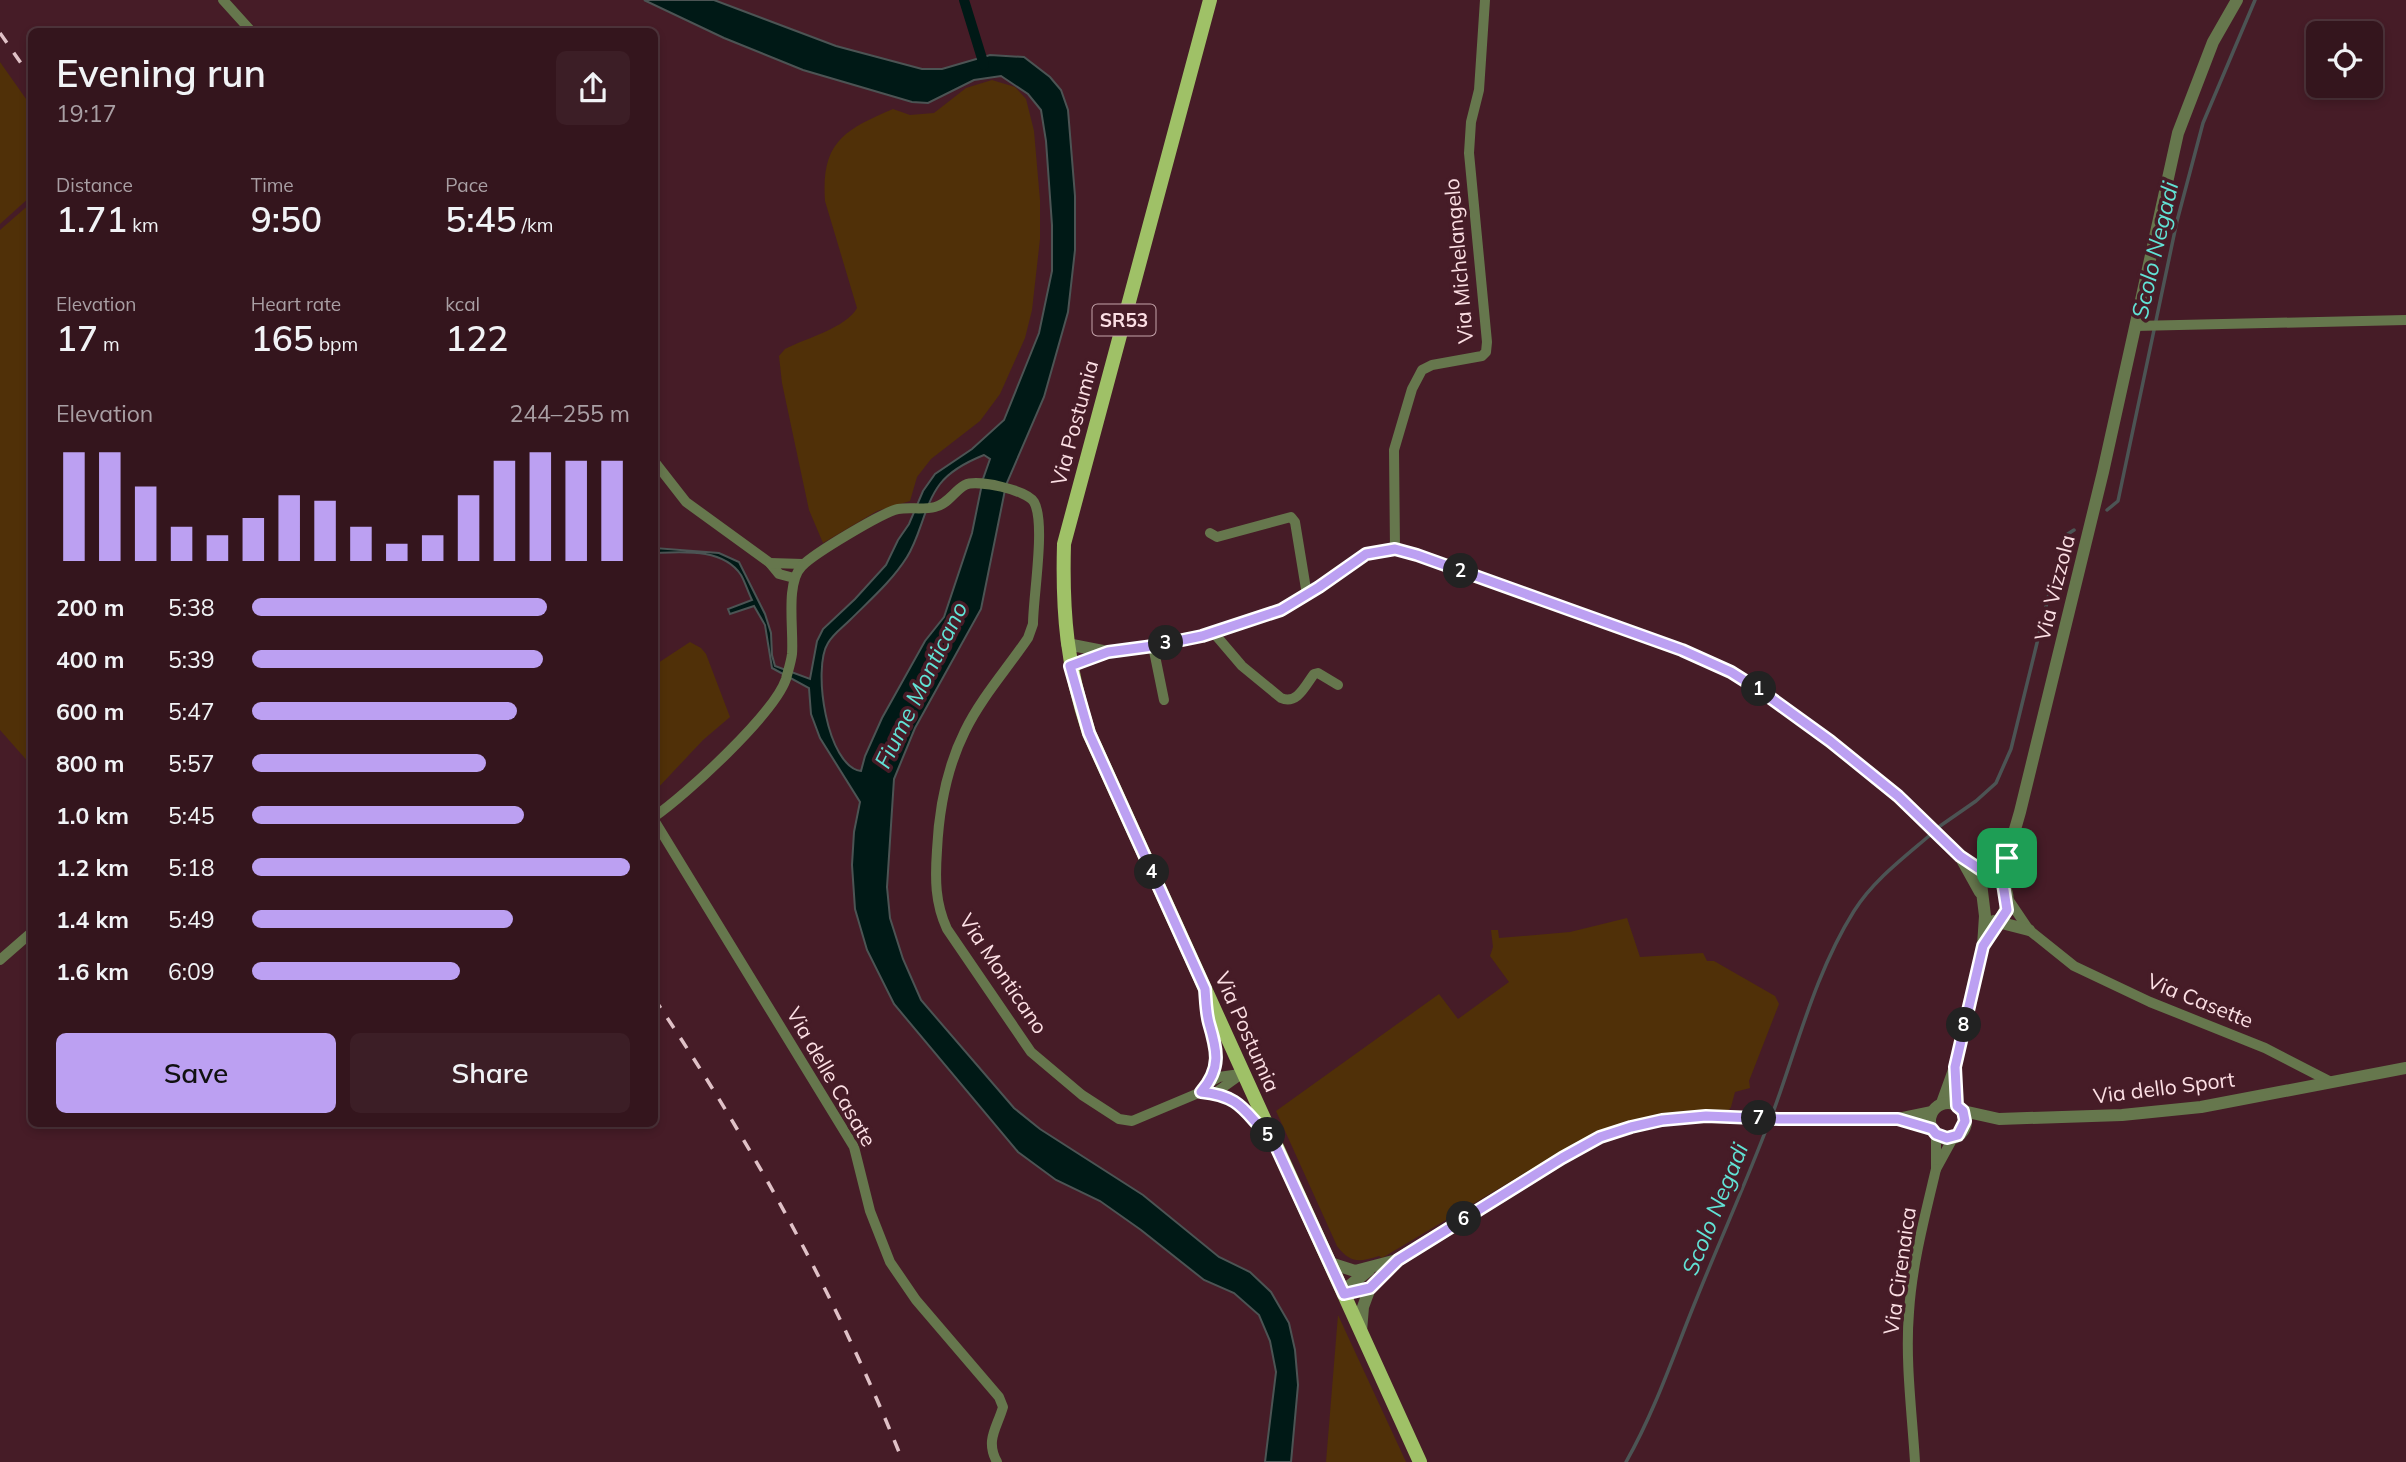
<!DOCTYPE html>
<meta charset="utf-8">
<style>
:root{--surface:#34151d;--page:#3c1e26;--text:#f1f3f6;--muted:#a99fa4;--line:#4e343b;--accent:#bca0f2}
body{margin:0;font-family:Mulish,sans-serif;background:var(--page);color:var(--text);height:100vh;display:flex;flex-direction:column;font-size:26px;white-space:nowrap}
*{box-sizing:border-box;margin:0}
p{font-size:23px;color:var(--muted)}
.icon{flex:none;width:38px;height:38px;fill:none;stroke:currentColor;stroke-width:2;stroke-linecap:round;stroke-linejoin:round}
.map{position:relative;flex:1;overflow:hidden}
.sheet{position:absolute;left:28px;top:28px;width:630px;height:1099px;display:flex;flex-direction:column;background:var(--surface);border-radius:10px;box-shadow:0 4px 10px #0003,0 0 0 2px var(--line)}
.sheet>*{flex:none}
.controls{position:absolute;left:2306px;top:21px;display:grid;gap:14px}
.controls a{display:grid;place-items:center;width:77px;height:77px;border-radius:10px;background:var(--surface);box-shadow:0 4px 10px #0003,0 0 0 2px var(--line);font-size:35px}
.pin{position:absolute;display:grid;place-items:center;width:60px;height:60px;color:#fff;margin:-30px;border-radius:14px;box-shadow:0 4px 10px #0006}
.km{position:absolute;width:35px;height:35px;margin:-18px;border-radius:50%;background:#222;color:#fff;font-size:19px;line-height:35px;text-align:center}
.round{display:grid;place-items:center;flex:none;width:74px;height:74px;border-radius:10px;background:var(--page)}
.overview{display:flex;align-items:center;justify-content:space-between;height:119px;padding:0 28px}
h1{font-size:38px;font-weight:600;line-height:52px}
.metrics{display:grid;grid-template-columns:repeat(3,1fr);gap:10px;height:119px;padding:7px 28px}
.metrics div{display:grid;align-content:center}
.metrics b{font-size:35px;font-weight:600}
.metrics small{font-size:19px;font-weight:400}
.metrics p{font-size:19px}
.chart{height:196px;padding:14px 28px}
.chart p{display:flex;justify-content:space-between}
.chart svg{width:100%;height:126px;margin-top:7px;stroke:var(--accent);stroke-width:6}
.primary-button{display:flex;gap:14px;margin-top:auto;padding:14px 28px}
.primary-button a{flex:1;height:80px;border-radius:10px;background:var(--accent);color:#111;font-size:28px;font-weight:600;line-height:80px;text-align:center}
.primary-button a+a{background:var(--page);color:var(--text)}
ul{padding:0 28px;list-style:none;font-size:23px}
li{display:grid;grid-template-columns:112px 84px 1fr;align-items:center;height:52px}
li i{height:18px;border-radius:9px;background:var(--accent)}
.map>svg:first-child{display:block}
</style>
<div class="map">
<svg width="2406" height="1462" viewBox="0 0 2406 1462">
<rect width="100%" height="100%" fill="#461c27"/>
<g fill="#503008">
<path d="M0 62 31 106V196L0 224Z"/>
<path d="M992 80 1015 87 1026 99 1034 131 1040 200V239L1032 310 1025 338 1000 394 980 421 931 459 917 477 910 501 877 511 823 543 809 510 782 383 779 356 785 349C806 338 846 328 857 308L825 201C821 142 844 130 893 109L910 115 934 113 966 88Z"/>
<path d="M31 203V202V765L0 730V230Z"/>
<path d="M690 642 701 648 706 654 730 717 703 740 655 791V665Z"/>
<path d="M1627 918 1640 957 1703 953 1707 961H1714L1775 996 1779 1004 1749 1081 1750 1088 1735 1092 1731 1107 1728 1111 1596 1133 1565 1149 1382 1258 1379 1256C1359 1262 1351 1264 1337 1246L1276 1111 1439 994 1458 1019 1509 982 1490 956 1493 947 1491 930H1498L1499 938 1570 932Z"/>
<path d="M1338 1315 1406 1462H1326Z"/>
</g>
<path fill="#001916" stroke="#4c5454" stroke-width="2" fill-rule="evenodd" d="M644 0H714L836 46 922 69H942L990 55 1024 57 1050 77 1061 90 1068 110 1075 196V250L1068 312 1044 397 1006 485 981 609 915 728 894 779 887 887 890 918 903 959 921 1000 1014 1108 1040 1129 1143 1195 1219 1257 1250 1272 1271 1292 1289 1323 1295 1350 1298 1385 1291 1462H1265L1276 1372 1270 1341 1259 1315 1234 1293 1204 1280 1141 1230 1100 1201 1056 1180 1018 1152 894 1004 867 950 855 909 852 865 854 832 860 802 820 738 811 714 809 688 772 668 765 625 754 606 730 614 728 609 752 600C748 592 745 582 741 575 723 548 683 552 655 553V548L719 553 739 562 765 614 771 633 772 655 775 666 810 679 817 641 823 629 855 599 886 565 898 540 909 524 923 491 935 474 972 449 1004 420 1039 333 1052 271V225L1046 141 1041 110 1028 94 1001 76 974 80 928 103 912 102 803 70 724 38ZM984 455 990 459 983 479 972 533 944 617 925 641 882 718 865 756 861 771C827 767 812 668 828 643 833 634 843 627 850 620 870 600 892 581 907 557 921 535 924 505 940 484 950 471 969 461 984 455Z"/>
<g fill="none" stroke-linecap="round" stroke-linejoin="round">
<g stroke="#4c5454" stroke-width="3.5">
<path d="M2107 510 2118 501 2177 221 2203 123 2255 0"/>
<path d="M1940 826 1976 801 1996 783 2011 749 2063 537 2074 530"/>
<path d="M1772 1115C1797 1048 1815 973 1854 911 1873 881 1902 859 1929 836"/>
<path d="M1626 1462C1655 1411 1674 1354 1696 1300 1720 1240 1746 1183 1769 1122"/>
</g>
<path stroke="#001916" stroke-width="10" d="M964 0 984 65"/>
<g stroke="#66774d" stroke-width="10">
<path d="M223 0 252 32"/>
<path d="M2135 326 2406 320"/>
<path d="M654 461 686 502 770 563 779 574 794 578"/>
<path d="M1210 533 1217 537 1291 517 1295 522 1307 595"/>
<path d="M1395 549 1394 450 1412 389 1422 370 1432 365 1482 356 1486 352 1487 342 1469 153 1471 122 1479 90 1485 0"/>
<path d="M770 563 803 564"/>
<path d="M1213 632 1242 666 1281 698C1297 705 1305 686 1314 674L1318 673 1338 685"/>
<path d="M1153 646 1164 700"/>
<path d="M654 817C686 795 774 714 786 679 788 671 791 662 792 654 794 630 785 583 802 566 813 554 883 512 898 509 910 507 923 510 935 507 948 504 954 491 965 485 977 479 1027 490 1034 502 1046 523 1033 597 1033 624L1028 638C1007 669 981 698 965 731 946 769 939 809 937 850 935 879 935 903 947 929L1031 1052 1082 1095 1119 1119 1132 1121 1201 1092 1215 1093 1243 1073"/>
<path d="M654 820 854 1147 870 1211 890 1262 916 1300 999 1397 1003 1407C997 1428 985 1440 997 1462"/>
<path d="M2006 896 2029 930 2074 966 2150 1002 2265 1048 2331 1082"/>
<path d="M0 960 32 932"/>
<path d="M1206 1000C1208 1018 1219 1044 1216 1060 1215 1068 1212 1075 1210 1082"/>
<path d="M1208 1083 1219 1077 1240 1074"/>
<path d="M1215 1093 1236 1102 1247 1110 1255 1124 1271 1137"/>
<path d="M1936 1134V1169L1953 1138"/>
<path d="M1915 1462C1912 1412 1905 1361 1909 1312 1912 1264 1925 1216 1936 1169"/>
</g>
<g stroke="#66774d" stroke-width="12">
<path d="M1067 644 1108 652 1153 646 1201 636 1281 610 1319 587 1366 554 1395 549 1417 555 1682 650 1731 672 1761 691 1830 741 1898 796 1960 856 1980 892"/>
<path d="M1070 666 1107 652"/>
<path d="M2003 884 2007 857 2020 812 2103 472 2178 133 2213 42 2237 0"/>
<path d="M1994 921 2029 930"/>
<path d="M1984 943C1995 923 2021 903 1999 880"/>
<path d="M1942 1103 1955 1067 1983 946 1985 916 1981 883 1987 874 1991 873"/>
<circle cx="1948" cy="1121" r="18"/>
<path d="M1963 1111 1999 1119 2122 1115 2201 1107 2406 1068"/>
<path d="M1330 1263 1355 1271 1397 1260"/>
<path d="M1343 1291 1369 1270"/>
<path d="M1344 1294 1370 1288 1398 1260 1561 1158 1600 1137 1631 1127 1662 1120 1706 1116 1779 1119H1898L1932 1112"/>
<path d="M1361 1331 1363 1307 1370 1288"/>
</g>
<path stroke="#9fc167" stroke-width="14" d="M1210 0 1064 544C1062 613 1067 667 1089 733L1420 1462"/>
<g stroke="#e0c1c7" stroke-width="3.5" stroke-dasharray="12 12" stroke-linecap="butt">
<path d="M0 33 32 79"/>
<path d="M654 998C752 1144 838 1299 903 1462"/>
</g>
</g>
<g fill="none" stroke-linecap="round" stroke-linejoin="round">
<g stroke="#fff" stroke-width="14">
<path id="route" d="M1395 549 1417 555 1682 650 1731 672 1761 691 1830 741 1898 796 1960 856 1987 874 1992 873 2007 858 2003 884 2007 910 1983 946 1955 1067 1957 1106 1963 1111 1965 1121 1958 1135 1947 1138 1936 1134 1932 1129 1898 1119H1779L1706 1116 1662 1120 1631 1127 1600 1137 1562 1158 1398 1260 1370 1288 1344 1294 1273 1140C1245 1115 1244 1096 1201 1092 1222 1068 1217 1050 1209 1023 1206 1012 1206 1000 1205 989L1089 733 1070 666 1108 652 1153 646 1202 636 1281 610 1319 587 1366 554Z"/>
</g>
<use href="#route" stroke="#bca0f2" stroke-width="9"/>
</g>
<g text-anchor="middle" stroke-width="7" stroke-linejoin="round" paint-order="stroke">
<rect fill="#461c27" stroke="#c5a4ab" stroke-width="2" x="1092.5" y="304.5" width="63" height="31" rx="5"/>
<g font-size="19" font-weight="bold" fill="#fcdfe4">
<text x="1124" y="327">SR53</text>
</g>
<g font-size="21" fill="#fcdfe4" stroke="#461c27">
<text transform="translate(1459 261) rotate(-95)" y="7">Via Michelangelo</text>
<text transform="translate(1075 423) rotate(-75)" y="7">Via Postumia</text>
<text transform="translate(2055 588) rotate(-76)" y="7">Via Vizzola</text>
<text transform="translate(1003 974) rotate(56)" y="7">Via Monticano</text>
<text transform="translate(2200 1001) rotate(22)" y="7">Via Casette</text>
<text transform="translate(1247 1032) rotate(66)" y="7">Via Postumia</text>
<text transform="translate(831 1077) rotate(60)" y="7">Via delle Casate</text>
<text transform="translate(2164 1088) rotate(-7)" y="7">Via dello Sport</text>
<text transform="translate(1900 1271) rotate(-82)" y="7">Via Cirenaica</text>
</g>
<g font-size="23" font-style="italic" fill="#61e2d5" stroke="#461c27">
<text transform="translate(2155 250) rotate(-77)" y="8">Scolo Negadi</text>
<text transform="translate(921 685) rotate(-64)" y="8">Fiume Monticano</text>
<text transform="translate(1715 1209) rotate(-68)" y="8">Scolo Negadi</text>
</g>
</g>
</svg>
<div class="controls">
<a><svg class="icon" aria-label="locate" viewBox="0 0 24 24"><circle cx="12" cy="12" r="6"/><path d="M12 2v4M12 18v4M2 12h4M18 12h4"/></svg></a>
</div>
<div class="pin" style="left:2007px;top:858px;background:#1e9e55"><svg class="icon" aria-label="arrive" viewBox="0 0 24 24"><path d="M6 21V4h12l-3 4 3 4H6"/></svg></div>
<b class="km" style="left:1759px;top:689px">1</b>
<b class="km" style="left:1461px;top:571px">2</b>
<b class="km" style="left:1166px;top:643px">3</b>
<b class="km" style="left:1152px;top:872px">4</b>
<b class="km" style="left:1268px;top:1135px">5</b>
<b class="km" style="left:1464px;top:1219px">6</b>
<b class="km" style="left:1759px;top:1118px">7</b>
<b class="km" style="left:1964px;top:1025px">8</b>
<section class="sheet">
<div class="overview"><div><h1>Evening run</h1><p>19:17</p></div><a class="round"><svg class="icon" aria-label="share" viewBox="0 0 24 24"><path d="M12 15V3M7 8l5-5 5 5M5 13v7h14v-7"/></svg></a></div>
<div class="metrics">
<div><p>Distance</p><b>1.71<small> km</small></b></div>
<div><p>Time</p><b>9:50</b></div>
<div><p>Pace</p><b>5:45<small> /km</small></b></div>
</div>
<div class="metrics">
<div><p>Elevation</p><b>17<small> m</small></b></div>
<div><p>Heart rate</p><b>165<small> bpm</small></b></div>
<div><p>kcal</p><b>122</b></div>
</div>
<div class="chart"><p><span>Elevation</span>244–255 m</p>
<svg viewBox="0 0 160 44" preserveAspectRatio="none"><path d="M5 44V6M15 44V6M25 44V18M35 44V32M45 44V35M55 44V29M65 44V21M75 44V23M85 44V32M95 44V38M105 44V35M115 44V21M125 44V9M135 44V6M145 44V9M155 44V9"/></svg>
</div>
<ul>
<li><b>200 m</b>5:38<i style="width:78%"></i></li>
<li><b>400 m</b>5:39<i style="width:77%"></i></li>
<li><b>600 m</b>5:47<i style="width:70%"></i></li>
<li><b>800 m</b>5:57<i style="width:62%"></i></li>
<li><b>1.0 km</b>5:45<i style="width:72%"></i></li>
<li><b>1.2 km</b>5:18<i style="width:100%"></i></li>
<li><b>1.4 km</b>5:49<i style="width:69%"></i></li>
<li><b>1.6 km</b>6:09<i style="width:55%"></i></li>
</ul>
<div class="primary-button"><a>Save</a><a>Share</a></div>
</section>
</div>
